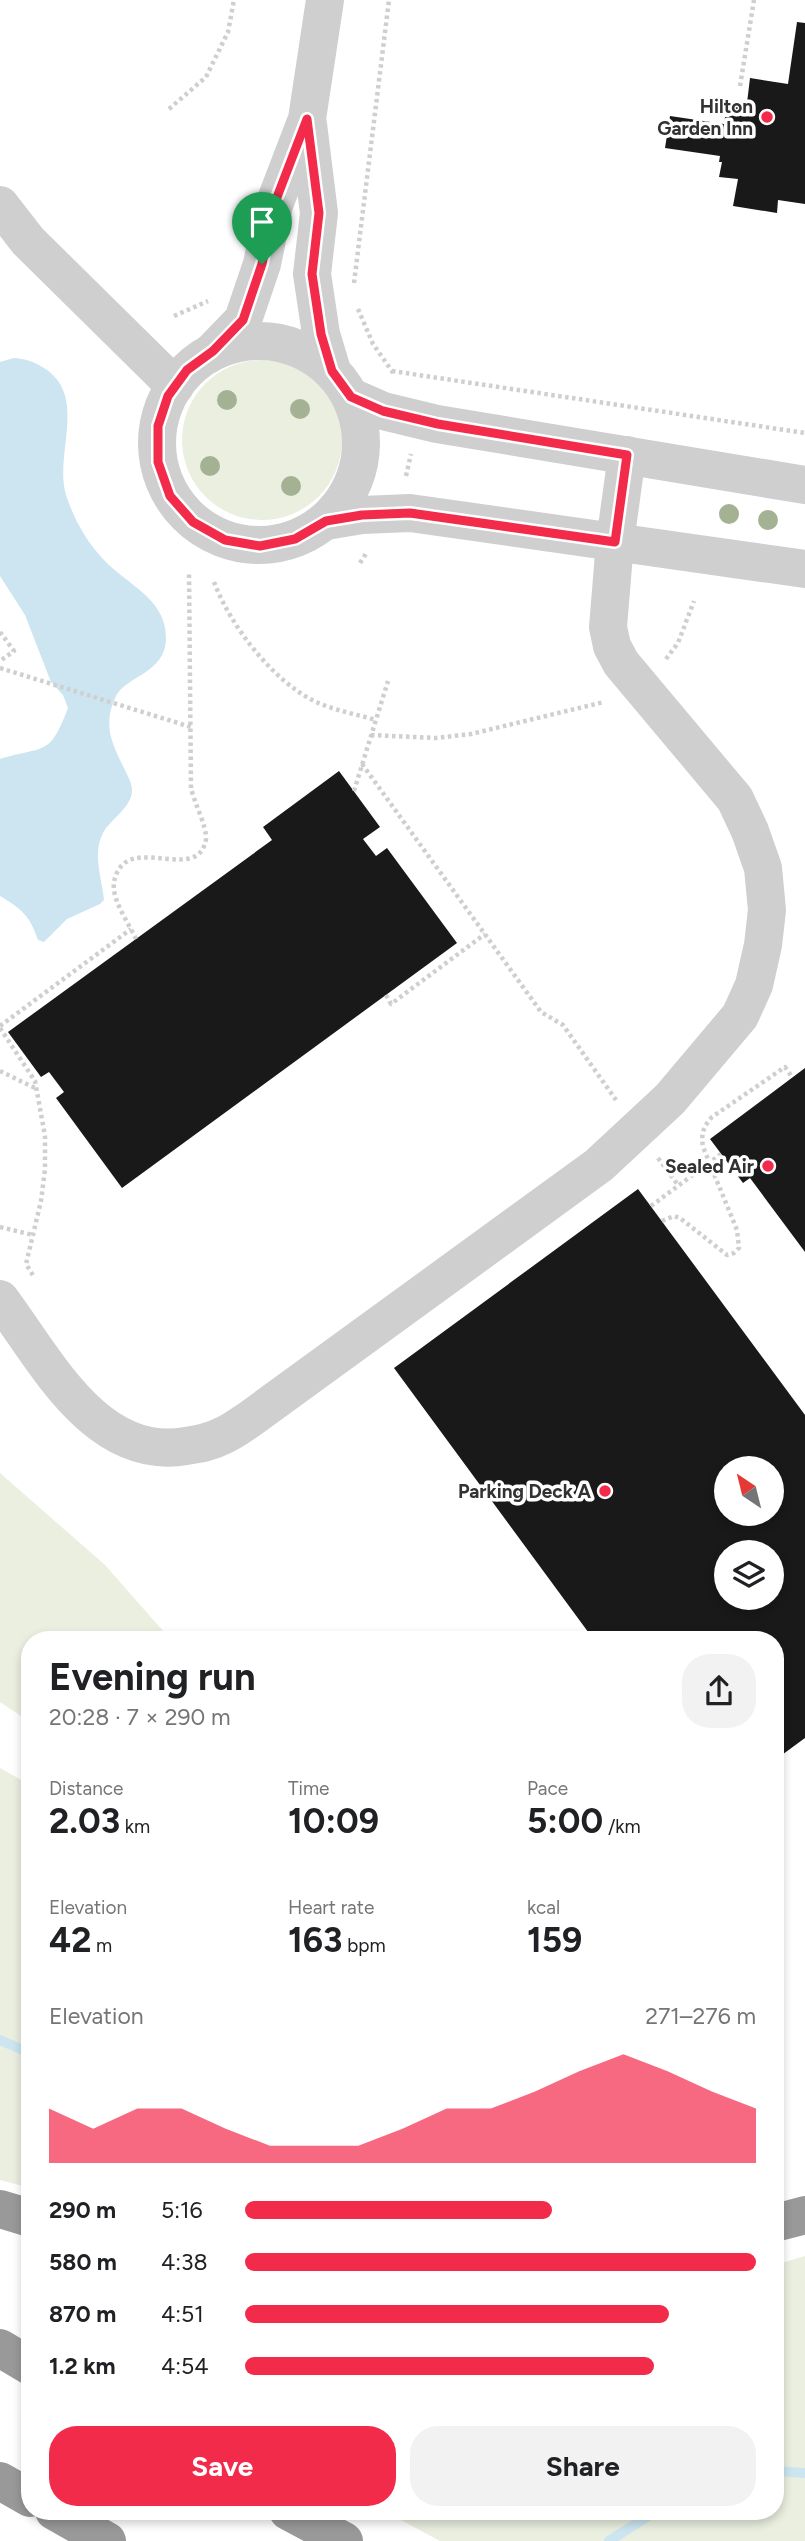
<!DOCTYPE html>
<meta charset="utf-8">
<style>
:root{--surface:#fff;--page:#f2f2f2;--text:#202124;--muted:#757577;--accent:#f32b4b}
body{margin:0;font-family:Figtree,sans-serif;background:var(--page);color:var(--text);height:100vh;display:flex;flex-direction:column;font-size:26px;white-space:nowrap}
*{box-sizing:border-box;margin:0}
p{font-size:23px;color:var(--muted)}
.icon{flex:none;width:38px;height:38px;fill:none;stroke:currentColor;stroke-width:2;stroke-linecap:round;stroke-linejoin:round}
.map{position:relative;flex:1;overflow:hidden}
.drawer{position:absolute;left:21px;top:1631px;width:763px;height:889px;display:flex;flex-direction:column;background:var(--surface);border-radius:28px;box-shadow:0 4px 10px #0003}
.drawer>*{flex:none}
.needle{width:46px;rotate:325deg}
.buttons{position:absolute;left:714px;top:1456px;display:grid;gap:14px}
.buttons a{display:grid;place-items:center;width:70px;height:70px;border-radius:50%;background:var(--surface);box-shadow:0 4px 10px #0003;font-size:35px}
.pin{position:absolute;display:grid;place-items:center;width:60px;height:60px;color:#fff;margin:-72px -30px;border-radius:50% 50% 50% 0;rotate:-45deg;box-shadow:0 0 7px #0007}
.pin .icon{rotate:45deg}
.round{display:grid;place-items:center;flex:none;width:74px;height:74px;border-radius:28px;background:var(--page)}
.summary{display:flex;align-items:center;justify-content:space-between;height:119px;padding:0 28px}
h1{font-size:38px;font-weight:700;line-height:52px}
.figures{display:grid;grid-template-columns:repeat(3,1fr);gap:10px;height:119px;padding:7px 28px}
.figures div{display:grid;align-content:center}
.figures b{font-size:35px;font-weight:700}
.figures small{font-size:19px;font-weight:400}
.figures p{font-size:19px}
.chart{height:196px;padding:14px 28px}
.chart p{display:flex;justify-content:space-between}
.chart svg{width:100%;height:126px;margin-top:7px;fill:var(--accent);opacity:.7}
.cta{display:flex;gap:14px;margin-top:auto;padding:14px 28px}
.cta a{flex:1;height:80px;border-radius:28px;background:var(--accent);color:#fff;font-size:28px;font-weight:700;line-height:80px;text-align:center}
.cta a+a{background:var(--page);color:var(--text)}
ul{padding:0 28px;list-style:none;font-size:23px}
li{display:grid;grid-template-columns:112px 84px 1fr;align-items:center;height:52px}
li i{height:18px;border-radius:9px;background:var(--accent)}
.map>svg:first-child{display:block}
</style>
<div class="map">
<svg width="805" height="2541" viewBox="0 0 805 2541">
<rect width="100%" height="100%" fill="#fff"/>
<g fill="#eaefe0">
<circle cx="262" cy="440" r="80"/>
<path d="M0 1473 105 1565 171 1640H30V1722L0 1702Z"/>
<path d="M0 1768 30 1785V2188L0 2180Z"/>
<path d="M805 2256V2541H440L384 2511H775V2265Z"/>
</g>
<path fill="#cce5f0" d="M14 358C28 359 35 362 47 370 87 399 54 455 66 495 74 519 86 541 103 559 127 585 166 598 166 638 166 673 126 676 116 696 102 725 112 744 125 770 128 777 132 783 132 790 132 808 110 819 103 833 92 853 102 879 104 900L100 904 67 919 44 942 38 940C30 916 22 909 0 896V759C45 745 49 758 68 708L63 695 51 682 25 615 0 576V362Z"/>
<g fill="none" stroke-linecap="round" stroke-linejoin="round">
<g stroke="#cce5f0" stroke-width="10">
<path d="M0 2040 30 2053"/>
<path d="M775 2471 805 2473"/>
<path d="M609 2541 656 2511"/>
</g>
</g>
<g fill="#191919" fill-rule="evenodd">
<path d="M797 22 805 23V204L778 200 777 213 733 206 738 179 719 177 722 162H719L720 156 665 148 670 116 724 124 725 117H729L732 101 747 103 750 78 788 84Z"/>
<path d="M339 771 380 827 363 839 376 856 387 848 457 943 122 1188 56 1098 64 1092 49 1072 41 1077 8 1032 272 840 263 827Z"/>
<path d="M805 1068V1252L750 1178 743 1183 710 1139Z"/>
<path d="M638 1189 805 1415V1738L775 1760V1640H594L394 1368ZM726 1468H772V1514H726ZM726 1552H772V1598H726Z"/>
</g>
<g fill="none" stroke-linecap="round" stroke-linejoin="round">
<g stroke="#cfcfcf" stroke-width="4.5" stroke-dasharray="3.5 3.5" stroke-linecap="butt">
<path d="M740 86 754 0"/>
<path d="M169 109 206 77 228 32 234 0"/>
<path d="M354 283 389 0"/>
<path d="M358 309 373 344 394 374"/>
<path d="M174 316 208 301"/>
<path d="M392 371 805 433"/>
<path d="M406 476 411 454"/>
<path d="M360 563 367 552"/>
<path d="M214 582C230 625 272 680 314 701 333 710 355 714 376 720"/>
<path d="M0 632 14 651 0 661"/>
<path d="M666 659 678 643 694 601"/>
<path d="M0 668 191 727"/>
<path d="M371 735 436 738 471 734 604 702"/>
<path d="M362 764 536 1005 541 1012 563 1025 616 1100"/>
<path d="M354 791 388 681"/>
<path d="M136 939C129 924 116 906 114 890 113 883 115 875 119 869 138 839 199 882 206 839 207 827 194 802 191 788L189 572"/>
<path d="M386 995 391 1004 485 934"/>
<path d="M0 1026 131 929"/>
<path d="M0 1028 35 1081 45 1136V1169L41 1201 26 1264 34 1277"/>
<path d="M0 1071 37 1089"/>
<path d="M658 1158 678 1185"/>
<path d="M651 1206 721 1154"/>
<path d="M662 1221 674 1216 680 1218 727 1255 734 1253 739 1248 737 1230 703 1147C701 1134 703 1127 712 1117L785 1067 792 1077"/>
<path d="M0 1227 33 1235"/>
</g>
<g stroke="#cfcfcf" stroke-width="38">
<path d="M308 124 319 213 312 274 321 334 332 371"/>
<path d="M0 205 28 241 175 386"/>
<circle cx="259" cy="443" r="102"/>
<path d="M213 351 243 320 262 264 274 205 307 119 325 0"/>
<path d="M351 397 383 411 437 424 805 485"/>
<path d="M326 521 362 515 410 513 805 569"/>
<path d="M0 1299C45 1359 96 1462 186 1446 199 1444 211 1442 222 1436 232 1432 241 1425 250 1419L599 1165 670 1099 740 1016 754 985 763 945 767 910 763 868 750 831 735 799 621 663 612 646 608 627 615 542 627 455"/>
</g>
<g stroke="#999" stroke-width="38">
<path d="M0 2209 30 2218"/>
<path d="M775 2223 805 2215"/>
<path d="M0 2348 30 2366"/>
<path d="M0 2481 30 2498"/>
<path d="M54 2511 107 2541"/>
<path d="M288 2511 344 2541"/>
</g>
</g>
<g fill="#a4b293">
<circle cx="227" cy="400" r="10"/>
<circle cx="300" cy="409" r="10"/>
<circle cx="210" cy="466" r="10"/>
<circle cx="291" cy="486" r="10"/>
<circle cx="729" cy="514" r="10"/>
<circle cx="768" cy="520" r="10"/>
</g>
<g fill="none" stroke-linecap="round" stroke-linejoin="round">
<g stroke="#fff" stroke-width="14">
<path id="route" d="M307 119 319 213 312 274 321 334 332 371 351 397 383 411 438 424 627 455 615 542 410 513 362 515 326 521 295 539 260 546 225 540 193 522 170 496 158 462V426L168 396 187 370 213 351 243 320 262 264 274 205Z"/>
</g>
<use href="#route" stroke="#f32b4b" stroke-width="9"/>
</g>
<g fill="#f32b4b" stroke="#fff" stroke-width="2.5">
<circle cx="767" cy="117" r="7"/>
<circle cx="768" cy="1166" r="7"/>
<circle cx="605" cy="1491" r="7"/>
</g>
<g text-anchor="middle" stroke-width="7" stroke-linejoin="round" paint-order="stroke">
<g font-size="19" font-weight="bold" fill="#323232" stroke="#fff" text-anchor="end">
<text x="753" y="113">Hilton<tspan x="753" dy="22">Garden Inn</tspan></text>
<text x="754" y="1173">Sealed Air</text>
<text x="591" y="1498">Parking Deck A</text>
</g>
</g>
</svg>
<div class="buttons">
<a><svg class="needle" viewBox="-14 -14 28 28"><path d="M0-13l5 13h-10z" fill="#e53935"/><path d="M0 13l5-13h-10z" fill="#757577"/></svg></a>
<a><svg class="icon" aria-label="layers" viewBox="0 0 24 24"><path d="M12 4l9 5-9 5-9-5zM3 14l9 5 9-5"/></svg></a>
</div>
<div class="pin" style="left:262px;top:264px;background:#1e9e55"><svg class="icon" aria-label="arrive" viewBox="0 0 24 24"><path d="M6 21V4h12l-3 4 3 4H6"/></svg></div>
<section class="drawer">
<div class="summary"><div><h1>Evening run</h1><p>20:28 · 7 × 290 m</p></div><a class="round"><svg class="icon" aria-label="share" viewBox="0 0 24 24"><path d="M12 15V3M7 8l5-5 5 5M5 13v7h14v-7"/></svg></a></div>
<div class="figures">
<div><p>Distance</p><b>2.03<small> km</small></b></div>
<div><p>Time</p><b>10:09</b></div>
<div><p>Pace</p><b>5:00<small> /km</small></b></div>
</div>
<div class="figures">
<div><p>Elevation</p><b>42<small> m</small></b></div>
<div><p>Heart rate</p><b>163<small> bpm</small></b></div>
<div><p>kcal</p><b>159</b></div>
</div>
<div class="chart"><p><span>Elevation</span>271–276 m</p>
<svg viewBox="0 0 160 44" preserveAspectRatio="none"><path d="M0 44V25L10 32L20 25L30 25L40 32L50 38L60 38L70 38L80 32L90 25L100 25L110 19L120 12L130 6L140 12L150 19L160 25V44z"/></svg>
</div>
<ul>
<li><b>290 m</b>5:16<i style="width:60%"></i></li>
<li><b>580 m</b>4:38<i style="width:100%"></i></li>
<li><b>870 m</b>4:51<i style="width:83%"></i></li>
<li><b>1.2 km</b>4:54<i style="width:80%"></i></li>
</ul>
<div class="cta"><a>Save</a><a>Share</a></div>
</section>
</div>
